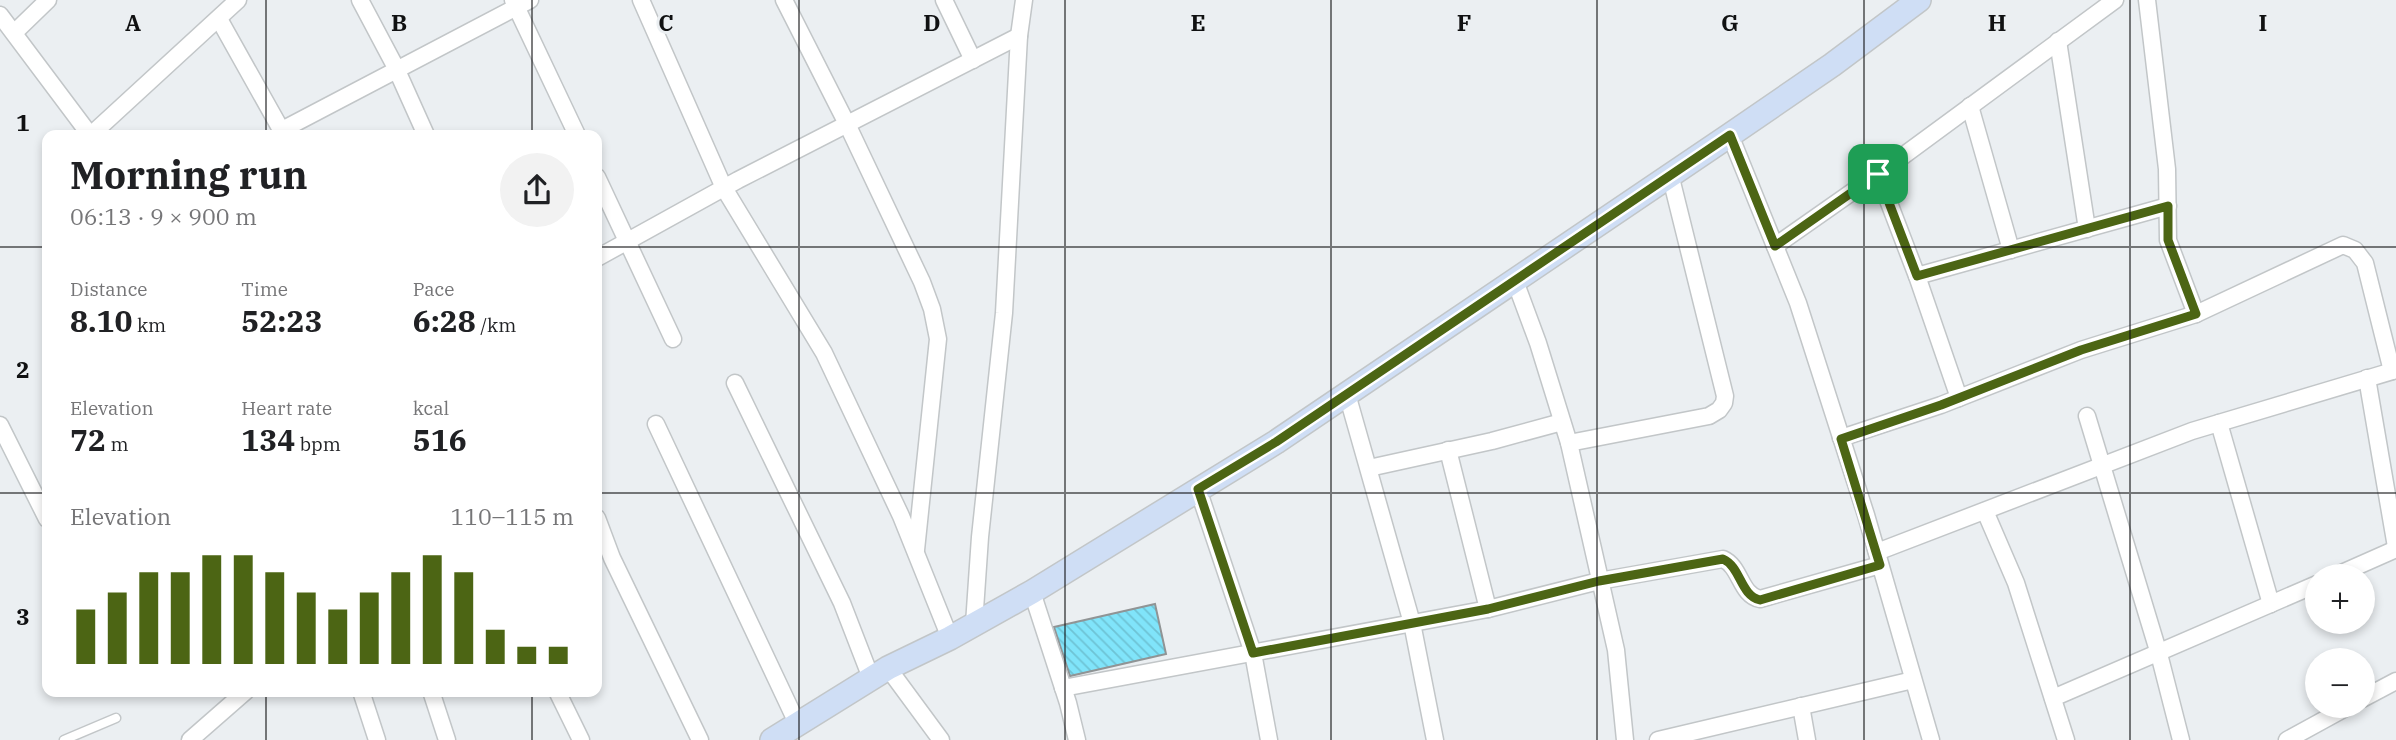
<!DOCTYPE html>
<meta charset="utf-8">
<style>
:root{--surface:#fff;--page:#f2f2f2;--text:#202124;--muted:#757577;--accent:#4c6514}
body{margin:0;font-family:"IBM Plex Serif",serif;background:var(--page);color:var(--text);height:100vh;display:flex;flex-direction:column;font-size:26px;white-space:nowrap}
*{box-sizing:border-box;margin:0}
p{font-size:23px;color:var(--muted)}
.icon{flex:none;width:38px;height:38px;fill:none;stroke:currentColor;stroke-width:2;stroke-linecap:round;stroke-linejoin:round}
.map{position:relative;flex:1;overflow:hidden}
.drawer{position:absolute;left:42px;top:130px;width:560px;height:567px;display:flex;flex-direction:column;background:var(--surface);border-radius:14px;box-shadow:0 4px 10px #0003}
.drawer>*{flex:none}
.controls{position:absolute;left:2305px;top:564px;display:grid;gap:14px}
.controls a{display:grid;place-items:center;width:70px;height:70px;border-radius:50%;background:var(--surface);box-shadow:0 4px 10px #0003;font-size:35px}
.pin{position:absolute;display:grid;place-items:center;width:60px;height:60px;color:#fff;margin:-30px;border-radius:14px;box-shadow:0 4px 10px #0006}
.round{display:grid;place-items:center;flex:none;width:74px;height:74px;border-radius:37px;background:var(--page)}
.head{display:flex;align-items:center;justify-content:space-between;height:119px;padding:0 28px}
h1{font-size:38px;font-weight:700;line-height:52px}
.stats{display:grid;grid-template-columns:repeat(3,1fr);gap:10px;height:119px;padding:7px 28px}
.stats div{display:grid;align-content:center}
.stats b{font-size:30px;font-weight:700}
.stats small{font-size:19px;font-weight:400}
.stats p{font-size:19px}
.chart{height:196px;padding:14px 28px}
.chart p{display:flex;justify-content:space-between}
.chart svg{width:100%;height:126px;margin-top:7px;stroke:var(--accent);stroke-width:6}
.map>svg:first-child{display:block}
</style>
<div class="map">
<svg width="2396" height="740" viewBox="0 0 2396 740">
<defs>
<pattern id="building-back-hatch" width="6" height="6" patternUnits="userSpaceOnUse" patternTransform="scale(1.75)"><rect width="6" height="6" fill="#80e4fa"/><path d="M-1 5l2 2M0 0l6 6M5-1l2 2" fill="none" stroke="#6ec3d5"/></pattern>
</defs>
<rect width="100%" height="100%" fill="#ebeff2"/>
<path fill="url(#building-back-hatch)" stroke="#909495" stroke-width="2" d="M1155 604 1166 654 1070 676 1054 627Z"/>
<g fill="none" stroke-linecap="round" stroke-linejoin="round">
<g stroke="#c2c6c8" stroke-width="11">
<path id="lane" d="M64 740 116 718"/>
</g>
<g stroke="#c2c6c8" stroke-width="19">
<g id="street">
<path d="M360 0 395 66 426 135"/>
<path d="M513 0 577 135"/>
<path d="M641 0 724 188 824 353 901 516 950 638"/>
<path d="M784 0 847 124 922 282 932 309 938 339 916 550"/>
<path d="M944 0 973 60"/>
<path d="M2147 0 2167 169 2168 240 2196 314"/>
<path d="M0 15 90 135"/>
<path d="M219 19 284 135"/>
<path d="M15 32 48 0"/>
<path d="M2058 41 2087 229"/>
<path d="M1970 106 2011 250"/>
<path d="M282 130 530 0"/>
<path d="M91 135 238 0"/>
<path d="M1730 135 1798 303 1866 515 1931 740"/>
<path d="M1878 174 1917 276 2168 206"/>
<path d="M597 177 673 339"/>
<path d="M1775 246 1892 164 2115 0"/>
<path d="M597 258 738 180 1019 36"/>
<path d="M1917 276 1959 398"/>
<path d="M1515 281 1538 343 1569 443 1616 650 1625 740"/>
<path d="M2367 378 2396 547"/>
<path d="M735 383 842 603 871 678"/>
<path d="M1347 394 1412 623 1435 740"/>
<path d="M2087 416 2159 654 2181 740"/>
<path d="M2219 423 2271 604"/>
<path d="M656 424 797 723"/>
<path d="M0 425 47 519"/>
<path d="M1841 438 1941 405 2081 350 2196 314 2343 245 2355 250 2365 263 2392 371"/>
<path d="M1569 443 1709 416 1719 410 1724 403 1725 396 1670 174"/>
<path d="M1448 450 1488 609"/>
<path d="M1369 468 1492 441 1562 422"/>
<path d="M1198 489 1253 653 1269 740"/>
<path d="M1985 511 2016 583 2066 740"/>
<path d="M597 518 612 558 700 740"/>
<path d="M1877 552 2192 431 2396 370"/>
<path d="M2335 576 2396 549"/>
<path d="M1032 592 1068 703 1077 740"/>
<path d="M974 624 980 537 1004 313 1019 36 1024 0"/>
<path d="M888 668 941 740"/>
<path d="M1063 688 1488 609 1599 581 1723 559C1741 567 1740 595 1760 599L1880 565"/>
<path d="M361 691 377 740"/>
<path d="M431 691 447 740"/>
<path d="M557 691 581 740"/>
<path d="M2053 698 2317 584"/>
<path d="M2362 699 2396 681"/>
<path d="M1801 706 1807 740"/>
<path d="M190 740 246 691"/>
<path d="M1658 740 1913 680"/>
<path d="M2287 740 2351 705"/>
</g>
</g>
<g stroke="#c2c6c8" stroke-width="26">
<path id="secondary" d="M772 740 888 668 950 638 1032 592 1276 442 1730 135 1832 65 1919 0"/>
</g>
<use href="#lane" stroke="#fff" stroke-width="8"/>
<use href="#street" stroke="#fff" stroke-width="16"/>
<use href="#secondary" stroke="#cfdef5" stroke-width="23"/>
</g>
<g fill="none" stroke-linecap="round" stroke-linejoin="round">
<g stroke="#fff" stroke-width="14">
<path id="route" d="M1730 135 1775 246 1878 174 1917 276 2168 206V240L2196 314 2081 350 1941 405 1841 439 1880 565 1760 600C1740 595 1741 567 1723 559L1599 581 1488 609 1253 653 1198 489 1276 442Z"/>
</g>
<use href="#route" stroke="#4c6514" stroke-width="9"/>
</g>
<path fill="none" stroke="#101112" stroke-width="2" stroke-opacity="0.55" d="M266 0V135M532 0V135M799 0V740M1065 0V740M1331 0V740M1597 0V740M1864 0V740M2130 0V740M0 247H47M597 247H2396M0 493H47M597 493H2396M266 691V740M532 691V740"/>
<g font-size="23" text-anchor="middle" font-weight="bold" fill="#101112" stroke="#ebeff2" stroke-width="6" stroke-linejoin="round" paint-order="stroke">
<text x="133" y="31">A</text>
<text x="399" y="31">B</text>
<text x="666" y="31">C</text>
<text x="932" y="31">D</text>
<text x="1198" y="31">E</text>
<text x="1464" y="31">F</text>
<text x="1730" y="31">G</text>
<text x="1997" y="31">H</text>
<text x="2263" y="31">I</text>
<text x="23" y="131">1</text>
<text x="23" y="378">2</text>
<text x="23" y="625">3</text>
</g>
</svg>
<div class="controls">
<a>+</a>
<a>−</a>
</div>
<div class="pin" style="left:1878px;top:174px;background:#1e9e55"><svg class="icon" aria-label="arrive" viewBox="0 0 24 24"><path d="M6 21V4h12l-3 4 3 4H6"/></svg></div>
<section class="drawer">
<div class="head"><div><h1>Morning run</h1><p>06:13 · 9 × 900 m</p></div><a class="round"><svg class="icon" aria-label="share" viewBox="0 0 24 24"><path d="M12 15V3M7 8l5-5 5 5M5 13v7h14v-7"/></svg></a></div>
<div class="stats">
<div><p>Distance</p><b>8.10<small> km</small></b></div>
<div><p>Time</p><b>52:23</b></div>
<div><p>Pace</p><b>6:28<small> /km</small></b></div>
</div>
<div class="stats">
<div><p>Elevation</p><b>72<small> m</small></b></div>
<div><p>Heart rate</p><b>134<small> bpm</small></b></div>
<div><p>kcal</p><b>516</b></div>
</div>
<div class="chart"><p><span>Elevation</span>110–115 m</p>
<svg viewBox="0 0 160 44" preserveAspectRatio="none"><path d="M5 44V25M15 44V19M25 44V12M35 44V12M45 44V6M55 44V6M65 44V12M75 44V19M85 44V25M95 44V19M105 44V12M115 44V6M125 44V12M135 44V32M145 44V38M155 44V38"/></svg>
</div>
</section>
</div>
